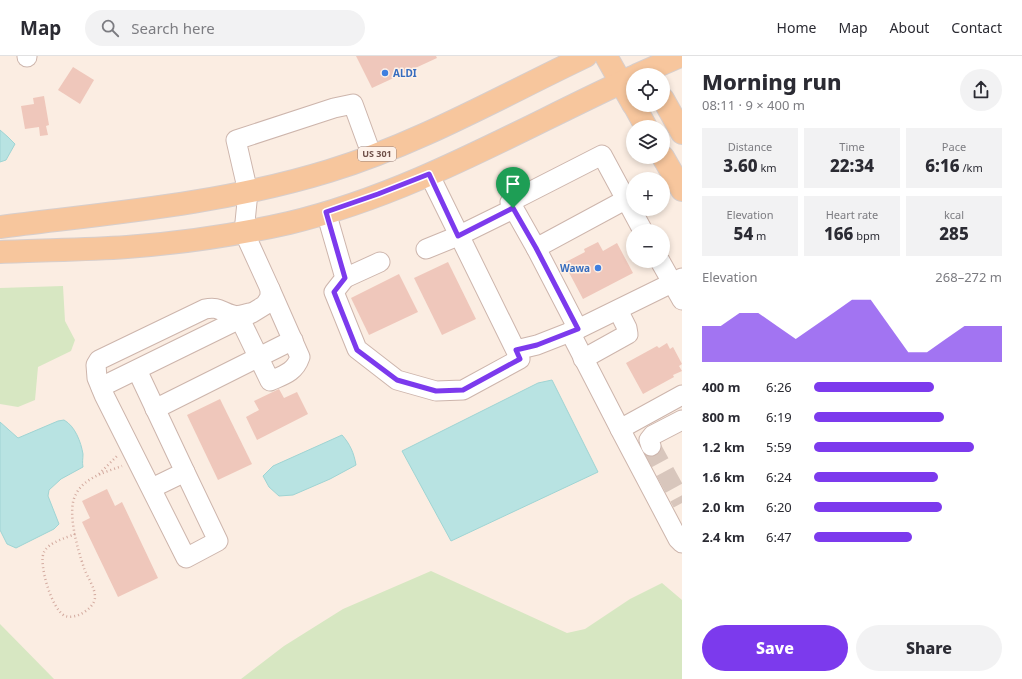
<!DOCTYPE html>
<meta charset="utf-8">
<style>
:root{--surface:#fff;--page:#f2f2f3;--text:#2b2b33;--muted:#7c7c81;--line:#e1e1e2;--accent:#7c3aed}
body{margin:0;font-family:"Noto Sans",sans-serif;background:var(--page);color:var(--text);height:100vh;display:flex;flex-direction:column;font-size:15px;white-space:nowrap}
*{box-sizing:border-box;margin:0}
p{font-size:13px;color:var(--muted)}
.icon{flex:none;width:22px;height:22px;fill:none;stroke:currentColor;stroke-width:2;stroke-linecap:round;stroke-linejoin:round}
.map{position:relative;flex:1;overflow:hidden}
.side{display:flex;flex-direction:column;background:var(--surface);width:340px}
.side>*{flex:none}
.buttons{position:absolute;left:626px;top:12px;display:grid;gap:8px}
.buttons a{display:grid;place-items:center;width:44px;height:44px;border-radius:50%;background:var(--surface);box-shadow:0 2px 6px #0003;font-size:20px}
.pin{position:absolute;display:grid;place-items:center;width:34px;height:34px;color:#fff;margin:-41px -17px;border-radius:50% 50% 50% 0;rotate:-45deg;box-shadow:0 0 4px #0007}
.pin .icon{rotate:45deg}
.round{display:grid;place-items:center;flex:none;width:42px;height:42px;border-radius:21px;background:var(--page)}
.head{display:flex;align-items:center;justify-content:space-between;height:68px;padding:0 20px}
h1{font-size:22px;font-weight:800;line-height:30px}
.figures{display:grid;grid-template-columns:repeat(3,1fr);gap:6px;height:68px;padding:4px 20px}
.figures div{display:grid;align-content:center;border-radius:0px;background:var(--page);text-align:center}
.figures b{font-size:17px;font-weight:800}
.figures small{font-size:11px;font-weight:400}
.figures p{font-size:11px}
.chart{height:112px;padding:8px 20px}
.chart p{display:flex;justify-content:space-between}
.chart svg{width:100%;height:72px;margin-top:4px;fill:var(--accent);opacity:.7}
.action{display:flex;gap:8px;margin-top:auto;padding:8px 20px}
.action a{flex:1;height:46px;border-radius:24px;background:var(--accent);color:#fff;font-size:16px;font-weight:800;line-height:46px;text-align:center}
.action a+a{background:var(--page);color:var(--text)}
ul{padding:0 20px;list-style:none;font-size:13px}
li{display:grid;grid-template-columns:64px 48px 1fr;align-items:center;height:30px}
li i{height:10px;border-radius:5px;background:var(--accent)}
header{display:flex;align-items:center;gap:24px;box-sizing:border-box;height:56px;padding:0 20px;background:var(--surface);border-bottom:1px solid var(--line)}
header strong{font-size:19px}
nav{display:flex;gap:22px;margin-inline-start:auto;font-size:14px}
.search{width:280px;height:36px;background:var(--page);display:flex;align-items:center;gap:10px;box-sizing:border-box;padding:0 14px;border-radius:22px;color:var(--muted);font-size:15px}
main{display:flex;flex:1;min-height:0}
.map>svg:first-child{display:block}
</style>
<header>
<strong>Map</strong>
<div class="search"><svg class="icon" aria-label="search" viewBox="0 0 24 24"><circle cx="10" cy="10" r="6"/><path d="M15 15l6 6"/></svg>Search here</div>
<nav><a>Home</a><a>Map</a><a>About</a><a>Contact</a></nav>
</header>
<main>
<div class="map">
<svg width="682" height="623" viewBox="0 0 682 623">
<rect width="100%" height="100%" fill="#fbede2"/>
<g fill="#d7e7c2">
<path d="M63 230 65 265 75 284 71 295 38 311 35 344 18 351 0 348V232Z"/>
<path d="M431 515 567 577 585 573 630 543 662 527 682 544V623H241L284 590 343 553Z"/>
<path d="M0 568 54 623H0Z"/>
</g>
<g fill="#b8e3e2" stroke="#9fd4d3">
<path d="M0 74 8 81 15 88 6 104 0 106Z"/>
<path d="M552 324 598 416 451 485 402 395 538 327Z"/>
<path d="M64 364C75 370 81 386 83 398 83 403 82 406 83 411L61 423 49 434 48 440 59 468 54 473 16 492 7 488 0 474V366L18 382 58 365Z"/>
<path d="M342 379C350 388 354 397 356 409L330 423 293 439 279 440 269 431 263 420 273 410Z"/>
</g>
<g fill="#efc7bb">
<path d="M356 0H436L437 2 372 32Z"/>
<path d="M73 11 94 24 80 48 58 34Z"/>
<path d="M44 40 49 69 46 70 48 79 40 80 39 71 25 73 21 50 34 48 33 42Z"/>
<path d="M598 186 603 195 617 187 633 217 583 243 564 207 585 196 584 193Z"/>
<path d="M448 206 476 263 442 279 414 222Z"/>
<path d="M399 218 418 256 369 279 351 242Z"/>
<path d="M667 287 670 293 673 291 682 308 679 310 682 315 673 319 674 321 643 338 626 307 657 290 659 292Z"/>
<path d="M279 333 284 342 297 336 308 358 257 384 246 361 259 354 254 345Z"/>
<path d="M220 343 252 408 218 424 187 359Z"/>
<path d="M107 433 115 450 122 446 158 522 118 541 82 466 90 462 82 445Z"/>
</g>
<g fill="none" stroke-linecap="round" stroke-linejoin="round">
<path stroke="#d8c6bc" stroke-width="19" stroke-dasharray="19 10" stroke-linecap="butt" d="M651 390 682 447"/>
<g stroke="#cdb5ac" stroke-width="21">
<g id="minor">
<path d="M27 1V0"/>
<path d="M326 156 345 222 334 236 357 293 397 324 436 335 463 334 520 303 429 118"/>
<path d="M536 192 625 144"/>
<path d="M426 193 458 180 513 153"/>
<path d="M660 205 682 244"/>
<path d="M345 222 380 206"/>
<path d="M240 263 270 325C284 319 295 316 300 301L270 233"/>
<path d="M578 273 536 192 510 146 602 99 643 175"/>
<path d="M570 276 620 373 682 339"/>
<path d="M516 294 537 289 578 273 682 222"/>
<path d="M583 303 628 278 627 272 618 254"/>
<path d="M137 314 185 416 152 432"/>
<path d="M101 331 252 257 265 249 270 241V233L244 176 248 136 236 84 334 52 353 48 372 100"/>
<path d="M155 353 293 284"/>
<path d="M620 373 678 483 682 487"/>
<path d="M651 390 649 384 653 379 682 364"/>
<path d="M185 416 218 485 186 502 104 339 97 322 96 309 99 304 205 253C219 250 221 256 233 259 237 261 244 258 249 257"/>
</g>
</g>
<g stroke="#d7cecc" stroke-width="24">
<g id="major">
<path d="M606 0 633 48"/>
<path d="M637 19 680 0"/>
<path d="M663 43 682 77"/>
<path d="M634 49 646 71"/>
<path d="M663 101 682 134"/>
<path d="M0 171C110 157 222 148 329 115 418 88 502 40 586 0"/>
<path d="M0 196C42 194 85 194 127 191 181 187 236 179 289 167 411 138 520 73 633 21"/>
</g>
</g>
<g stroke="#d3aa9f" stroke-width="2.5" stroke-dasharray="1 3" stroke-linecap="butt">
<path d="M99 418 118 399"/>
<path d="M75 478C66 482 49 486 44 496 38 508 52 554 65 560 76 564 95 552 95 541 95 531 87 521 84 512 78 494 66 455 76 438 85 421 106 416 122 410"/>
</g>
<use href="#minor" stroke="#fff" stroke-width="19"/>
<use href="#major" stroke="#f7c69d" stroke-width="22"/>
</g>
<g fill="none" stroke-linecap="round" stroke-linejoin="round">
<g stroke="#fff" stroke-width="8">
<path id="route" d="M429 118 458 180 513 152 536 192 578 273 537 289 516 294 520 303 463 334 436 335 397 324 357 294 334 236 345 222 326 156 378 138Z"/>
</g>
<use href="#route" stroke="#7c3aed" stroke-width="5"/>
</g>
<g fill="#3f7fe0" stroke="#fef1e8" stroke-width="1.5">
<circle cx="385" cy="17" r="4"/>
<circle cx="598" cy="212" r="4"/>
</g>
<g text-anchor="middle" stroke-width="3" stroke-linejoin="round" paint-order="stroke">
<rect fill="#fef1e8" stroke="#9b8179" stroke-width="1" x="358" y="91" width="38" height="14" rx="3"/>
<g font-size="9" font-weight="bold" fill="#71514a">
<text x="377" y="101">US 301</text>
</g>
<g font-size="10" font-weight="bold" fill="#366cbe" stroke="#fef1e8" text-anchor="start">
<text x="393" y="21">ALDI</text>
<text x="590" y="216" text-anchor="end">Wawa</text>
</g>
</g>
</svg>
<div class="buttons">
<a><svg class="icon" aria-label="locate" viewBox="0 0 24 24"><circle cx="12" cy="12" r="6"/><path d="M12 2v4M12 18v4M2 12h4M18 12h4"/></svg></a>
<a><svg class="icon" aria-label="layers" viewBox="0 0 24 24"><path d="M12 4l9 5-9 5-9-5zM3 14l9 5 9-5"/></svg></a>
<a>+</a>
<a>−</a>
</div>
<div class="pin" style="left:513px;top:152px;background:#1e9e55"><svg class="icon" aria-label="arrive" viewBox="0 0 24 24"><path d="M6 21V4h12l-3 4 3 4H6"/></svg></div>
</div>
<section class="side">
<div class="head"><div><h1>Morning run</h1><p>08:11 · 9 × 400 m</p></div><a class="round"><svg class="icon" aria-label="share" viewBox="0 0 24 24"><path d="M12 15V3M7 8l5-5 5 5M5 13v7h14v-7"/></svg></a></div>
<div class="figures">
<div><p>Distance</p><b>3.60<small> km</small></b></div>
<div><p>Time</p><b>22:34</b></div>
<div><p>Pace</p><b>6:16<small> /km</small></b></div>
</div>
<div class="figures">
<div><p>Elevation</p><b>54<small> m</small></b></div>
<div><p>Heart rate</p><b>166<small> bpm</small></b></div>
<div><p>kcal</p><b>285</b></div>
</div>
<div class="chart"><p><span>Elevation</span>268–272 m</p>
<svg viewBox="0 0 160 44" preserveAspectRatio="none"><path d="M0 44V22L10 22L20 14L30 14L40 22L50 30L60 22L70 14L80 6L90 6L100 22L110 38L120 38L130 30L140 22L150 22L160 22V44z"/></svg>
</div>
<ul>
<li><b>400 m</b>6:26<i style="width:64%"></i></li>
<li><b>800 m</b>6:19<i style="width:69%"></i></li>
<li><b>1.2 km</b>5:59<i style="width:85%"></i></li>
<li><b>1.6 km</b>6:24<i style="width:66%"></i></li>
<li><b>2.0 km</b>6:20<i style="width:68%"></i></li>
<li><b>2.4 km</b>6:47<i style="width:52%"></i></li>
</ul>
<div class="action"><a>Save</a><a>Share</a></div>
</section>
</main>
